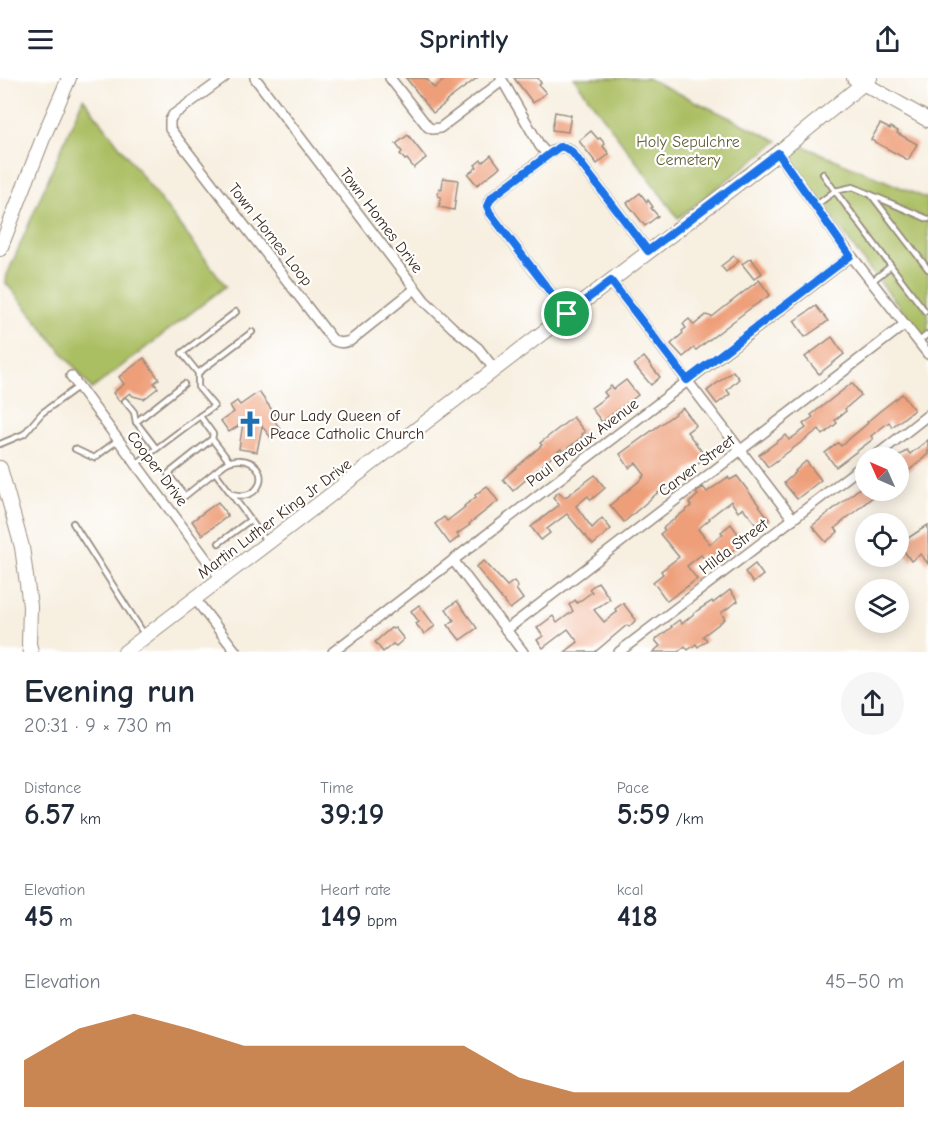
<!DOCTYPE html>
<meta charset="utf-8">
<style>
:root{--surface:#fff;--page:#f6f6f7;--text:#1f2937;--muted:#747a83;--accent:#b45309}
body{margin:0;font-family:"Comic Neue",sans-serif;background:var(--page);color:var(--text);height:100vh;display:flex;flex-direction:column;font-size:22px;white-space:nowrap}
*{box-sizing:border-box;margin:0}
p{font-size:20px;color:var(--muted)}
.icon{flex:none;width:33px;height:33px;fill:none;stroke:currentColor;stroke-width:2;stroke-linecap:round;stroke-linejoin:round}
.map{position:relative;height:574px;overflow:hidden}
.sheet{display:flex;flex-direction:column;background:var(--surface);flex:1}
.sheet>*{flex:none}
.needle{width:39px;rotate:315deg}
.tools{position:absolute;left:855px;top:369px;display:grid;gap:12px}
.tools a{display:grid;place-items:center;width:54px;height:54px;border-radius:50%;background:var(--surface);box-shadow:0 3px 15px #0003;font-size:30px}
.pin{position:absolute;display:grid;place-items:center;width:51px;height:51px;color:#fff;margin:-26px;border:3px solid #fff;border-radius:50%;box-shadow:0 2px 6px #0007}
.round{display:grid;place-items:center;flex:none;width:63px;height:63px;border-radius:32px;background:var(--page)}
.headline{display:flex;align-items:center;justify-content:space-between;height:102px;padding:0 24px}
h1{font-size:33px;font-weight:700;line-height:45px}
.figures{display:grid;grid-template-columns:repeat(3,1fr);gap:9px;height:102px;padding:6px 24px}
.figures div{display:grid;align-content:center}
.figures b{font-size:30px;font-weight:700}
.figures small{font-size:16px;font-weight:400}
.figures p{font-size:16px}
.chart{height:168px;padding:12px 24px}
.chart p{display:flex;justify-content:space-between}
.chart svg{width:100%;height:108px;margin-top:6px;fill:var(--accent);opacity:.7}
header{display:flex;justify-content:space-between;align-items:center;height:78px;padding:0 24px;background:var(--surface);font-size:27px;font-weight:700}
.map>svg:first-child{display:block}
</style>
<header><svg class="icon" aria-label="menu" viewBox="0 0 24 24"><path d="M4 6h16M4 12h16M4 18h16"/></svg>Sprintly<svg class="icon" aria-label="share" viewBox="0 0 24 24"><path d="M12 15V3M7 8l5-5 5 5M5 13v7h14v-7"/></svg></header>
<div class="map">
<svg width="928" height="574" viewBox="0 0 928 574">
<rect width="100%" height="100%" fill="#fff"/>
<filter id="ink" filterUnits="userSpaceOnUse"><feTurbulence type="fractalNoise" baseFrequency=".0167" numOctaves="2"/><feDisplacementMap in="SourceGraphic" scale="12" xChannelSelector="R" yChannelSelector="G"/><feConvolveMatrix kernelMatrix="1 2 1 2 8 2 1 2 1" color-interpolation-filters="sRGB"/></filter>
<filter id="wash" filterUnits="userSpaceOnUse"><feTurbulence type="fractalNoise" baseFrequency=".008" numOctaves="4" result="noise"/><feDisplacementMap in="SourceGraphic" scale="24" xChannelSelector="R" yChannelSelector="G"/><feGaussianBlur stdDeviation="1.35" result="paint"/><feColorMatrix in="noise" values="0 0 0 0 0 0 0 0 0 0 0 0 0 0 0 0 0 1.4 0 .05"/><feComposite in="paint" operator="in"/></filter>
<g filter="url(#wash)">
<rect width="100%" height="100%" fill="#f7efe0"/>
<g fill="#aabe62" stroke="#727440" stroke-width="1.5">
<path d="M574 0H647L778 63 678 140Z"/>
<path d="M83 20 226 208 92 311 6 205 7 197Z"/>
<path d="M803 68 928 121V264L867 188 796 87C791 79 796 73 803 68Z"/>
</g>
<g id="blocks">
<g fill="#ee9e78">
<path d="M406 0H426L434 10 447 0H477L445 24 446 25 433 35Z"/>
<path d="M514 0H538L541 5 539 7 546 15 533 25Z"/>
<path d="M555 34 571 37 568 54 552 52Z"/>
<path d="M880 46 890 51 891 49 898 53 897 55 917 66 908 82 871 62Z"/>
<path d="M591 53 598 61 600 60 605 66 603 68 609 76 597 86 579 63Z"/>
<path d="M408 57 426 80 414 90 407 81 405 82 400 76 402 74 396 66Z"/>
<path d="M491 77 500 89 477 107 468 96 477 89 475 87 481 82 483 84Z"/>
<path d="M443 100 458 102 454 132 439 129 441 119 438 118 439 110 442 111Z"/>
<path d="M640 115 647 124 648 122 653 129 651 130 658 138 645 148 627 125Z"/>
<path d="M734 178 739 183 726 194 721 188Z"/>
<path d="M751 180 762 195 754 201 742 186Z"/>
<path d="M759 202 770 217 748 232 696 272 694 270 683 279 671 266 683 255 682 253 686 250 683 246 689 241 694 247 706 237 712 239Z"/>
<path d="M816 228 828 243 805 259 794 243Z"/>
<path d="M832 259 844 276 819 296 805 279Z"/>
<path d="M644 279 660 299 651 307 634 287Z"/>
<path d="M144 280 159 301 154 305 158 310 144 321 133 318 130 315 119 323 113 315 124 306 119 299Z"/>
<path d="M733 293 739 301 727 312 730 316 717 326 707 313Z"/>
<path d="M626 302 638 317 602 344 591 330 607 318 604 314 611 308 614 311Z"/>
<path d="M852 305 861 317 845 331 846 333 835 342 837 345 823 357 819 351 768 389 759 377 786 357 789 362 806 350 803 346 813 339 811 337Z"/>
<path d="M259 314 277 339 274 342 282 353 272 361 262 348 257 374 239 371 243 345 229 354 221 343 234 334 230 328 237 323 240 327Z"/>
<path d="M902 316 914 332 892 349 889 344 871 358 873 361 836 389 825 375 838 365 841 368 868 345 867 344 880 333Z"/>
<path d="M683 330 696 347 687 354 706 379 686 394 687 396 667 411 666 409 655 417 624 444 610 427 643 400 642 399 645 397 636 385 629 390 620 376Z"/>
<path d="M573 339 585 354 582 356 583 358 563 374 561 371 513 413 503 401 542 367 540 365Z"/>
<path d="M928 362V376L898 402V379L907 372 910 376Z"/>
<path d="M806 383 821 402 797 421 784 405 796 394 795 393Z"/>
<path d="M595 397 605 410 591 422 588 418 576 428 592 450 602 440 611 451 593 467 567 436 547 451 550 455 541 462 531 449 559 427 553 419 559 414 564 419 567 418Z"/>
<path d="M737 398 770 442 760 451 743 430 738 434 731 423 709 440 710 441 698 451 710 466 723 456 721 454 731 446 744 464 711 489 701 477 687 488 697 501 667 523 653 504 663 496 661 493 679 479 660 456 665 452 663 450 691 428 689 425 698 417 696 415 703 409 707 414 728 399 730 402Z"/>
<path d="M866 405V412H881L835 450 838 454 826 464 812 448Z"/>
<path d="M487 408 498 423 469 446 470 447 457 456 459 459 450 466 435 446 444 439 447 443 465 429 464 428 476 419 475 417Z"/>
<path d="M218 424 228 438 202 457 192 443Z"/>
<path d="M928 447V486L921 476 911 483 899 466Z"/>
<path d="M484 483 507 508 514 503 518 509 516 511 523 521 510 531 476 489Z"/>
<path d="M755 486 763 497 753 505 745 494Z"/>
<path d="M598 504 610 521 594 532 604 544 617 534 615 531 623 525 636 542 629 549 627 547 595 574H565L578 564 568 551 543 570 537 562 543 558 537 550 553 538 557 545 573 533 569 527 575 522 577 525 592 514 589 511Z"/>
<path d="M730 512 738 523 721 535 725 541 703 558 707 562 698 569 696 566 688 572 685 568 678 574H653L660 568 655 562 672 549 671 548 679 542 682 546 698 532 712 523 713 525Z"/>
<path d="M457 523 477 550 460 562 448 547 454 542 446 531Z"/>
<path d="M419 527 435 548 424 556 416 546 419 544 411 533Z"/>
<path d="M391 550 393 551 395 550 404 561 396 568 393 566 383 574 375 564Z"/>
</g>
</g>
</g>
<g filter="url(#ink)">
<use href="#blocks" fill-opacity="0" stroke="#998c7f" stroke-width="1.5"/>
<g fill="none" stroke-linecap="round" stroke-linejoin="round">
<g stroke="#998c7f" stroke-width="8">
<g id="lane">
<path d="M823 96 835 113 853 109 928 141"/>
<path d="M872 118 928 191"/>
<path d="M815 128 835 113 891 188 871 204"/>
<path d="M891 188 925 233"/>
<path d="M918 264 928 256"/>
<path d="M198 295 182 275 236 234"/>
<path d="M125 323 134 334 136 344"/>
<path d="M200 338 214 328 198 309V295L252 254"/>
<path d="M0 366 24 356 42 335 79 308"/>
<path d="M156 370 136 344 184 306"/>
<path d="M75 371 94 380 118 362"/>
<path d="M136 386 200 338 213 356 212 361"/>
<path d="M215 394 185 418 168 396 212 361 229 383"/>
<path d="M232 416C236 417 242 418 246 417 269 412 265 376 231 383 226 384 220 390 215 394L266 463"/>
<path d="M73 445 144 556"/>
<path d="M219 465 250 442"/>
</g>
</g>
<g stroke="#998c7f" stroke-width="12">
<g id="street">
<path d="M224 0 173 37 170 42V51L332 261C338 266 343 265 350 263L415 211"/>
<path d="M255 0 424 222 453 250 478 270 495 292"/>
<path d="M390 0 428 49 432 51 440 50 502 3"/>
<path d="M501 0 540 68 547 76"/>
<path d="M778 75 839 162 928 276"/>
<path d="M611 203 793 441"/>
<path d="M567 236 490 135C487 129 487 125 492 119L554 72C561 68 566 68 572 74L648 173"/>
<path d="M71 298 221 501"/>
<path d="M873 380 928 337"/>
<path d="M453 482 523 574"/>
<path d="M195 521 236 574"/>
<path d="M506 552 904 247"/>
<path d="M333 574 851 178"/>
<path d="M619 574 866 385"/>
</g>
</g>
<g stroke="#998c7f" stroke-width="16">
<g id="secondary">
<path d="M854 0 928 42"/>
<path d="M0 171 45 55 69 0"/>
<path d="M0 390 22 469 30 528 29 566 31 574"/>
<path d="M125 574 778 75 870 0"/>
</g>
</g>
<use href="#lane" stroke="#fff" stroke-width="4.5"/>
<use href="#street" stroke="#fff" stroke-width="9"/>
<use href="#secondary" stroke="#fff" stroke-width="14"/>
</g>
</g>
<g fill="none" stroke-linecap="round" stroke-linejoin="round" filter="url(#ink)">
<g stroke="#fff" stroke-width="12">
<path id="route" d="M559 69H564L572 74 648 173 778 75 850 178 687 302 611 203 567 236 490 135 487 128 492 119Z"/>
</g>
<use href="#route" stroke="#1a73e8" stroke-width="8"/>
</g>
<defs>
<g id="church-bare" transform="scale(2.07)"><path d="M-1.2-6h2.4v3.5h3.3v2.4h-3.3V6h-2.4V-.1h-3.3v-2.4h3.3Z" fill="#1f6fb2" stroke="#fff" stroke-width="2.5" paint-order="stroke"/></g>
</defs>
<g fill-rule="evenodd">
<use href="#church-bare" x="250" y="346"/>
</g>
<g text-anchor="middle" stroke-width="4.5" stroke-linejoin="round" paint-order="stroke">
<g font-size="16" fill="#625e36" stroke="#fff">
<text x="688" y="69">Holy Sepulchre<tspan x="688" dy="18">Cemetery</tspan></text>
</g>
<g font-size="16" fill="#3b2a1e" stroke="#fff">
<text transform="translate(382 142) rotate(53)" y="6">Town Homes Drive</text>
<text transform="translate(271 156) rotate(52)" y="6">Town Homes Loop</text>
<text transform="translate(582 364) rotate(-37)" y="6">Paul Breaux Avenue</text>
<text transform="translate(696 387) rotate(-37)" y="6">Carver Street</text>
<text transform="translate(158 390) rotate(53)" y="6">Cooper Drive</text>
<text transform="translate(274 440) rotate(-37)" y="6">Martin Luther King Jr Drive</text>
<text transform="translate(733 468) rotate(-37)" y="6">Hilda Street</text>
</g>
<g font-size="16" fill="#3b2a1e" stroke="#fff" text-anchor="start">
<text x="270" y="343">Our Lady Queen of<tspan x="270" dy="18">Peace Catholic Church</tspan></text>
</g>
</g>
</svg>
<div class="tools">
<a><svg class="needle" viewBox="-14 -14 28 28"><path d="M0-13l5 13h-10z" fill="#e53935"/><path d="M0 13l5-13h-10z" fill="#747a83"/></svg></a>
<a><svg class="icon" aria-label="locate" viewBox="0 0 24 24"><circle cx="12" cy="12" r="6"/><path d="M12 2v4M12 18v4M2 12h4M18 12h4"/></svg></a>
<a><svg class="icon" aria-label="layers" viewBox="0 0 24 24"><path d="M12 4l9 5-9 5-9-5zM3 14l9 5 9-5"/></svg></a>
</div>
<div class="pin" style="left:567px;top:236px;background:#1e9e55"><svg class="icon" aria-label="arrive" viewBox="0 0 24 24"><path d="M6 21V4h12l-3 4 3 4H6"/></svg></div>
</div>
<section class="sheet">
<div class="headline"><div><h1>Evening run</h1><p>20:31 · 9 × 730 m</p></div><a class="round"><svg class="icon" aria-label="share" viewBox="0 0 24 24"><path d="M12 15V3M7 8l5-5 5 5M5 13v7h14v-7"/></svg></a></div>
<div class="figures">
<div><p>Distance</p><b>6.57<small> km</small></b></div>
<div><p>Time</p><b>39:19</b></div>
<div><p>Pace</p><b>5:59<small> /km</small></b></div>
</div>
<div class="figures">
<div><p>Elevation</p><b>45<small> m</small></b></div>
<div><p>Heart rate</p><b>149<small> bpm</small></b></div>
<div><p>kcal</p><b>418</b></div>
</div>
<div class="chart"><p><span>Elevation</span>45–50 m</p>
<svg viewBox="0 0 160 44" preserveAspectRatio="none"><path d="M0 44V25L10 12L20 6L30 12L40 19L50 19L60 19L70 19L80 19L90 32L100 38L110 38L120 38L130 38L140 38L150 38L160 25V44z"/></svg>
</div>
</section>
